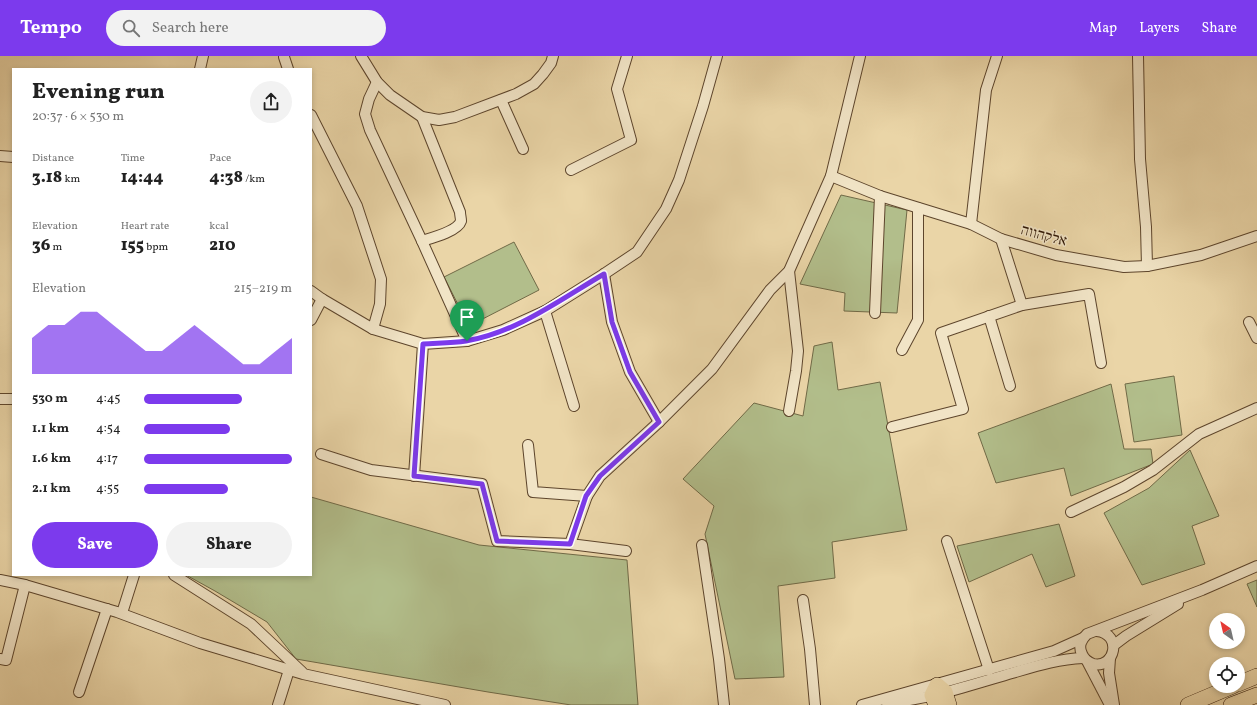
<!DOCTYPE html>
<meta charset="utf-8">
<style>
:root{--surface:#fff;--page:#f2f2f2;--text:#222;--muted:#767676;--accent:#7c3aed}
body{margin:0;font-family:Vollkorn,"Frank Ruhl Libre",serif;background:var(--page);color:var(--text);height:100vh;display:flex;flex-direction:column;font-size:15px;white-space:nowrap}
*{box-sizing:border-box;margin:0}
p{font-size:13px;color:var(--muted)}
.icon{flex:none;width:22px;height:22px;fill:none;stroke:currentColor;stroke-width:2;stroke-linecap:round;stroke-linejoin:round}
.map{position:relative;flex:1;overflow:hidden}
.panel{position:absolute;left:12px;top:12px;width:300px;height:508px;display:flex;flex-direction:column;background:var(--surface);border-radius:0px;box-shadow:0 2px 6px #0003}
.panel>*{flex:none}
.needle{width:26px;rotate:326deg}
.controls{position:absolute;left:1209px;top:557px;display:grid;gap:8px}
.controls a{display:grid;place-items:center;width:36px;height:36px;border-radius:50%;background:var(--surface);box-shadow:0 2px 6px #0003;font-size:20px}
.pin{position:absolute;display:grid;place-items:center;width:34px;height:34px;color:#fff;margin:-41px -17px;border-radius:50% 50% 50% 0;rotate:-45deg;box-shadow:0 0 4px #0007}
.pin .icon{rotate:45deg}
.round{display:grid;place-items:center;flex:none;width:42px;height:42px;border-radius:21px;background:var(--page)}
.overview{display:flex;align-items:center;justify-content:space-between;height:68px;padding:0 20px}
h1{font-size:22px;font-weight:800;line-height:30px}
.figures{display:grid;grid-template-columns:repeat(3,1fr);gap:6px;height:68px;padding:4px 20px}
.figures div{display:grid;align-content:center}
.figures b{font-size:17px;font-weight:800}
.figures small{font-size:11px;font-weight:400}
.figures p{font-size:11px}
.chart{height:112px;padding:8px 20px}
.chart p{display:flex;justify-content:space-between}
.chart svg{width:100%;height:72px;margin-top:4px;fill:var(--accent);opacity:.7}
.button{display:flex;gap:8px;margin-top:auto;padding:8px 20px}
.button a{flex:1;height:46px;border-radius:24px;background:var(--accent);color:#fff;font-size:16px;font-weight:800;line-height:46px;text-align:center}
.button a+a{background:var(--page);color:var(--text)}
ul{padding:0 20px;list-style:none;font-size:13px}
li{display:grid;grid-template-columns:64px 48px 1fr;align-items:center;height:30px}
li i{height:10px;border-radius:5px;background:var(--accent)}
header{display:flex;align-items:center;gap:24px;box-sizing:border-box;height:56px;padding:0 20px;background:var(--accent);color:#fff}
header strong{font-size:19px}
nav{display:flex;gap:22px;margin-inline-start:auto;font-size:14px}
.search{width:280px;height:36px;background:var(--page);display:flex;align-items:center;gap:10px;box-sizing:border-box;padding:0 14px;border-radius:22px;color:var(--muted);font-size:15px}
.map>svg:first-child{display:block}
</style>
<header>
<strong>Tempo</strong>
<div class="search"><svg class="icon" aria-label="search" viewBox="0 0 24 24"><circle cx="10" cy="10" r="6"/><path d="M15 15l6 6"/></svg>Search here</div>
<nav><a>Map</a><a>Layers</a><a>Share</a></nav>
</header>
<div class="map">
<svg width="1257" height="649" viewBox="0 0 1257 649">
<rect width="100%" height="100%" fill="#ead5a7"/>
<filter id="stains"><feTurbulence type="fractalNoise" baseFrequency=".005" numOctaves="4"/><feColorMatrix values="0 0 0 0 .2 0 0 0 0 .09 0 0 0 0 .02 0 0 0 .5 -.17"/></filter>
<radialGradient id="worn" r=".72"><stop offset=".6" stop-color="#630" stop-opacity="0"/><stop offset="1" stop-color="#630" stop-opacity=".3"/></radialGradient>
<g fill="#b2be8b" stroke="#706a47">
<path d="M841 139 907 154 897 257 844 255 845 237 800 228Z"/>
<path d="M514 186 539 234 469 270 444 221Z"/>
<path d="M832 286 838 334 880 326 907 474 832 486 835 522 778 530 784 621 735 623 705 478 714 450 683 423 754 347 803 360 814 290Z"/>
<path d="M1174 320 1182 379 1134 386 1125 328Z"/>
<path d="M1111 328 1124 393H1151L1153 408 1071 440 1064 412 996 427 978 377Z"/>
<path d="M1190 394 1219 460 1192 470 1205 508 1142 529 1104 457 1149 432Z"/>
<path d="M311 441 479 489 627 504 638 649H571L488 636 296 603 267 566 215 535 186 519H311Z"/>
<path d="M1059 468 1075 520 1046 531 1032 498 969 526 957 490Z"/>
<path d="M1257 524V551L1247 528Z"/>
</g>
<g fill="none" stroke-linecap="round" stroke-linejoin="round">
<g stroke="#5d452c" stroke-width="12">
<g id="minor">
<path d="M361 0 377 26 390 39 422 61 439 64 455 61 516 38 534 28 543 18 551 7 553 0"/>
<path d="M1138 0 1140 103 1146 171 1147 210"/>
<path d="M284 1 288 13"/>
<path d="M200 13 203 0"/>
<path d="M377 26 369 43 365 58 370 74 422 185 467 285"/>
<path d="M501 44 523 93"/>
<path d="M311 59 357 150 381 223 380 248 373 273"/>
<path d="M422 61 460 156C460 159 461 162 461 165 458 175 432 182 422 185"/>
<path d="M0 100 13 101"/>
<path d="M571 114 631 84 617 33 627 0"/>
<path d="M831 120 880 140 971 168 1001 183 1056 199 1124 211 1147 210 1201 199 1257 180"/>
<path d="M971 168 986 34 997 0"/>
<path d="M1001 183 1022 249"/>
<path d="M789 215 798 295 796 315 789 355"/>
<path d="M604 218 612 266 630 316 659 366 712 313 770 234 789 215 831 120 860 0"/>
<path d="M311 235 322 243 373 273 423 288 467 285 503 274 545 255 604 218 637 196 666 153 679 124 703 50 717 0"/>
<path d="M545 255 574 350"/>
<path d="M875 257 880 140"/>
<path d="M989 260 1010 330"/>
<path d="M311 264 322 243"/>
<path d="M1249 266 1257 282"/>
<path d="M902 294 918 264V152"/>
<path d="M0 343H13"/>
<path d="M892 371 963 353 941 277 1022 249 1089 238 1101 307"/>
<path d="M528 389 533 436 587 440"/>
<path d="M321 398 371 414 482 428 497 485 570 488"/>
<path d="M414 420 423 288"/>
<path d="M1071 456 1124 431 1153 414 1199 378 1257 352"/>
<path d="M947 485 989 614"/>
<path d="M702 489 719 603 724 649"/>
<path d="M626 495 570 488 587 440 600 420 659 366"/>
<path d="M174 519 251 568 302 616"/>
<path d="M0 524 25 529 117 556 200 587 303 618 445 649"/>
<path d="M803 544 810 593 815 649"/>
<path d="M122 557 134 519"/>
<path d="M1097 575C1123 578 1115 613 1093 608 1088 606 1084 603 1082 598 1078 590 1081 584 1087 578L1202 534 1257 510"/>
<path d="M1114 589 1126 580 1178 548"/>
<path d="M1110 602 1109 617 1114 649"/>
<path d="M0 603 6 604 25 529"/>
<path d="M1087 605 1110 649"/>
<path d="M79 636 107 553"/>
<path d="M887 647C930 643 971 629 1012 617 1036 610 1058 603 1083 602"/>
<path d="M278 649 289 614"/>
<path d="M862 649 1054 595 1083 582"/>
</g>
</g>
<g stroke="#2e1503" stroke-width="16">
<g id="highway">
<path d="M1238 628 1257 620"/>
<path d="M936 649 932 639 937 629 945 636 949 649"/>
<path d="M1188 649 1233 630"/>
<path d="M1231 649 1257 639"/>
</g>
</g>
<use href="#minor" stroke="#f1e4c6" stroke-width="10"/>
<use href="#highway" stroke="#ead5a7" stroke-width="15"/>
</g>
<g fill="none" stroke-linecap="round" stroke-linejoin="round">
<g stroke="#fff" stroke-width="8">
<path id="route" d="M604 218 612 266 630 316 659 366 600 420 586 440 570 488 497 485 482 428 414 420 423 288C437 287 452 287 466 285 516 277 561 243 604 218Z"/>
</g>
<use href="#route" stroke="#7c3aed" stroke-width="5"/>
</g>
<g text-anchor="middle" stroke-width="3" stroke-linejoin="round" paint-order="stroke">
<g font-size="15" fill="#2e1503" stroke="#f1e4c6">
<text transform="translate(1044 179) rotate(15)" y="5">אלקהווה</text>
</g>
</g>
<rect width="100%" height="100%" filter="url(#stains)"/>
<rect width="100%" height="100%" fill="url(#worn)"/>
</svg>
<div class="controls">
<a><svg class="needle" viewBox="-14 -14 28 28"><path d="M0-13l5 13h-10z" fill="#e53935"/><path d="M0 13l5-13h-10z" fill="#767676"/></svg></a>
<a><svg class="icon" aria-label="locate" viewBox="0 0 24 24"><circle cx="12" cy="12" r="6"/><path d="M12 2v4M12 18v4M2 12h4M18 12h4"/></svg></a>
</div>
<div class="pin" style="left:467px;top:285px;background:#1e9e55"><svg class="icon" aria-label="arrive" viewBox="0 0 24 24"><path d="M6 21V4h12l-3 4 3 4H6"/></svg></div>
<section class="panel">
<div class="overview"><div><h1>Evening run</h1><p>20:37 · 6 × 530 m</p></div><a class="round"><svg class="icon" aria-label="share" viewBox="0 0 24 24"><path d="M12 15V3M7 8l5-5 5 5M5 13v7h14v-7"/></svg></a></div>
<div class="figures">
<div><p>Distance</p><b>3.18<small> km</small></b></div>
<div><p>Time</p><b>14:44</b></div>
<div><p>Pace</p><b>4:38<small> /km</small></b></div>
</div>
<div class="figures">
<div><p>Elevation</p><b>36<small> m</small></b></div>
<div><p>Heart rate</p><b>155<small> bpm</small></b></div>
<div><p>kcal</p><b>210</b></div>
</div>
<div class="chart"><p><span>Elevation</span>215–219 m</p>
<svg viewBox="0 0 160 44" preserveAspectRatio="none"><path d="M0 44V22L10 14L20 14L30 6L40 6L50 14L60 22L70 30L80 30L90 22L100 14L110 22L120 30L130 38L140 38L150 30L160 22V44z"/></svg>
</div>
<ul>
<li><b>530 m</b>4:45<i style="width:66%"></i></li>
<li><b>1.1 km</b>4:54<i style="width:58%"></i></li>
<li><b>1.6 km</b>4:17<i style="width:100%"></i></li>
<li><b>2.1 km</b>4:55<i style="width:57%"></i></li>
</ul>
<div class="button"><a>Save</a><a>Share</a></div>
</section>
</div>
